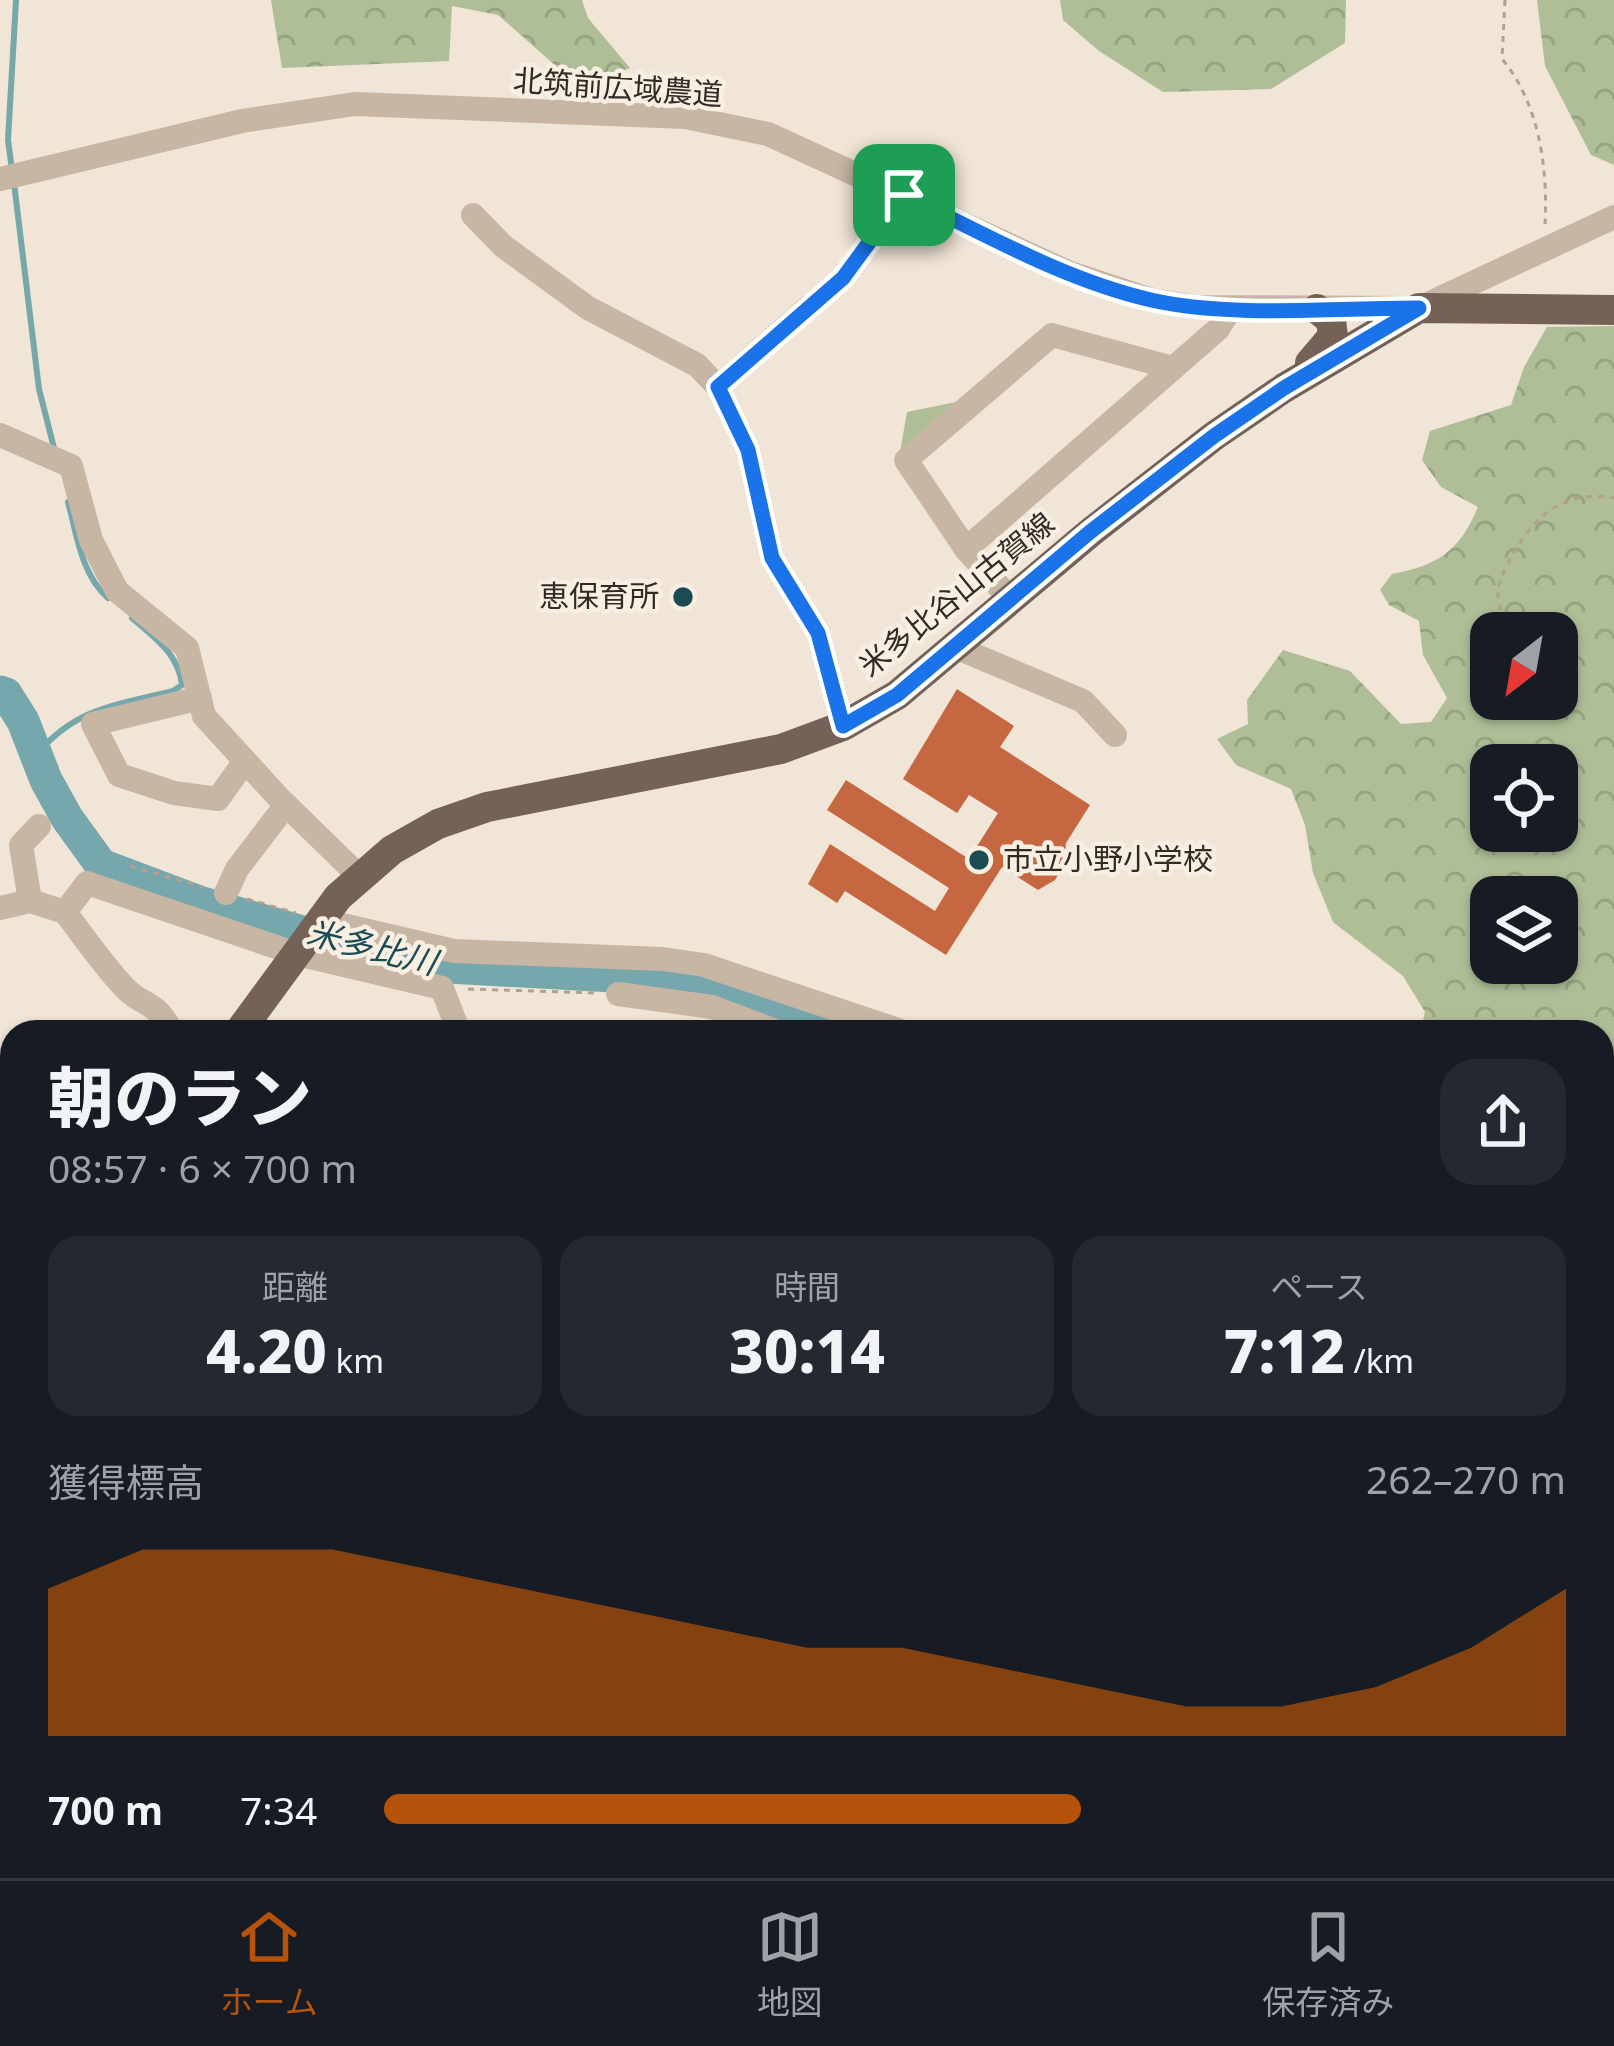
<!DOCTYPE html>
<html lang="ja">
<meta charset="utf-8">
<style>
:root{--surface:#171b24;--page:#242831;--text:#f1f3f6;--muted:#9ea1a6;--line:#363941;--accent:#b45309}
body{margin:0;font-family:"Noto Sans","Noto Sans JP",sans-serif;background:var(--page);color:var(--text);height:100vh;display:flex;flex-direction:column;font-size:45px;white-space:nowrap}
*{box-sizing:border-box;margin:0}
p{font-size:39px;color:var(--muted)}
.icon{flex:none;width:66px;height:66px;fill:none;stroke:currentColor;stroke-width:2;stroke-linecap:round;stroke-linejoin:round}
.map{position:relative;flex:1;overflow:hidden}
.details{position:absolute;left:0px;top:1020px;width:1614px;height:858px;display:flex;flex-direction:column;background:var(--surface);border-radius:36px 36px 0 0;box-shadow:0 3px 9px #0004}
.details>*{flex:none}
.needle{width:78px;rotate:211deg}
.fabs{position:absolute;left:1470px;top:612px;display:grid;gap:24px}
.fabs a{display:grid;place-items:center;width:108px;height:108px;border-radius:24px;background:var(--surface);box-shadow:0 3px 9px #0004;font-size:60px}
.pin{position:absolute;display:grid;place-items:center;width:102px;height:102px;color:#fff;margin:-51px;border-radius:24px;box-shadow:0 6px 18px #0006}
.round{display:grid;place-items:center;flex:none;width:126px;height:126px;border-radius:36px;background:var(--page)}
.headline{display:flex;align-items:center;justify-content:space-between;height:204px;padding:0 48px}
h1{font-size:66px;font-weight:800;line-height:90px}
.stats{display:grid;grid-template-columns:repeat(3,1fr);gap:18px;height:204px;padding:12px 48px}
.stats div{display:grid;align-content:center;border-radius:30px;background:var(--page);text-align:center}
.stats b{font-size:60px;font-weight:800}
.stats small{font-size:33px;font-weight:400}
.stats p{font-size:33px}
.chart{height:336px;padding:24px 48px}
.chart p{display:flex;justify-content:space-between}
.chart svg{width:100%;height:216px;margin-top:12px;fill:var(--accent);opacity:.7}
ul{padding:0 48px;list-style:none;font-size:39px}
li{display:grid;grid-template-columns:192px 144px 1fr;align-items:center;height:90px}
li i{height:30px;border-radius:15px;background:var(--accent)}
.tabs{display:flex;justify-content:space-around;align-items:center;height:168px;border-top:3px solid var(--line);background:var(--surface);font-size:33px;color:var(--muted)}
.tabs a{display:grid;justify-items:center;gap:6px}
.tabs .active{color:var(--accent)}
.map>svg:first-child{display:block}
</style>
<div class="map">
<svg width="1614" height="1878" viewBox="0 0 1614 1878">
<defs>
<pattern id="forest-crowns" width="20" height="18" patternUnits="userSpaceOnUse" patternTransform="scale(3)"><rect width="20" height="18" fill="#afbe97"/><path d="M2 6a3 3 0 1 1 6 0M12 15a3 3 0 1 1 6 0" fill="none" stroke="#97a382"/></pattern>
</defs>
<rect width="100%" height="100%" fill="#f0e5d6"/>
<g fill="url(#forest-crowns)" fill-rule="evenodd">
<path d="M271 0H582L588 18 630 68 582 89 498 15 452 6 449 61 282 68Z"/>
<path d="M1060 0H1346L1345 43 1271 89 1163 92 1099 51 1063 20Z"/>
<path d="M1537 0H1614V165L1591 155 1545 66Z"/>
<path d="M1614 326V1214L1602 1219V1032H1420L1425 1012 1403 976 1333 922 1313 873 1305 825 1291 789 1236 765 1217 739 1248 724 1247 700 1283 650 1350 671 1401 724 1431 722 1447 698 1423 655 1419 621 1389 605 1380 590 1392 574C1438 565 1459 552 1478 507L1441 487 1422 460 1430 431 1511 405 1524 367 1547 327ZM1557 633V699H1491V633ZM1557 765V831H1491V765ZM1491 897H1557V963H1491Z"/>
</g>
<path fill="#afbe97" d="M961 401 899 458 907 412Z"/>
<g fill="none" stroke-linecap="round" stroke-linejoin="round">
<g stroke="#76a7ac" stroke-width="6">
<path d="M12 170 8 140 16 0"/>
<path d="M14 183 39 389 54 448"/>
<path d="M68 502C77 535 81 574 108 598"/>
<path d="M38 753C77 707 118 705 173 691L182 685C179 654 154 637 132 618"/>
</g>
<g stroke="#76a7ac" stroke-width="33">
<path d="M0 692 6 694 23 721 46 780 67 818 101 865 199 902 341 943 448 967 686 980 744 995 844 1032"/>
<path d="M1602 1498 1614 1510"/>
</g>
</g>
<path fill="#c56740" d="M957 689 1014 726 1000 747 1090 805 1066 843 1064 865 1055 880 1038 890 1002 867 946 955 845 891 837 903 808 884 830 844 935 911 949 888 827 810 846 780 969 859 998 813 969 795 957 813 903 779Z"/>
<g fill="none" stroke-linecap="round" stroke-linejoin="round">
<g stroke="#b3a08d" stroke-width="3" stroke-dasharray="6 6" stroke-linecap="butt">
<path d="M1505 0 1502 59C1539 103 1548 167 1545 224"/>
<path d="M827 292 843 278 888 216"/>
<path d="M1508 633C1505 622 1499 608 1498 596 1497 585 1504 571 1509 561 1533 518 1561 489 1614 498"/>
<path d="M130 866 203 887"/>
<path d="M247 899 296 913"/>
<path d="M468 989 596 993"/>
<path d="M1602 1371 1614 1389"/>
<path d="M231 1878 245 1866"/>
<path d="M1194 1878 1219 1866"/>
</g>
<g stroke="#c7b6a3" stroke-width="24">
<path d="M0 179 242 121 355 104 685 117 768 134 1070 273 1152 300 1196 307 1419 308 1614 217"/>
<path d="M473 215 503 246 588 308 697 365 718 387 748 450 772 558 818 633 843 726"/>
<path d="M718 387 810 306"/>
<path d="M0 435 71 466 91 540 117 591 187 648 204 716 279 798 359 876"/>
<path d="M966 549 1218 329 1231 308"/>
<path d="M1011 600 966 549 906 460 1052 335 1173 368"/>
<path d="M955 647 1083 701 1115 735"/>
<path d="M200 698 93 724 119 775 174 793 218 799 245 761"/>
<path d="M226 893 237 869 286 805"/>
<path d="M30 901 21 845 39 826"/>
<path d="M0 908 30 901 65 912 87 883 297 954 442 988 459 1032"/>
<path d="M65 912C84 937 103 965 125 988 144 1008 154 998 172 1032"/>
<path d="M321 920 454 951 663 959 704 965 904 1032"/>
<path d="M618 994 712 1007 778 1032"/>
<path d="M0 1118 12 1115"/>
<path d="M0 1223 11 1272"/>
<path d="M1602 1296 1614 1287"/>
<path d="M0 1433 12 1423"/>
<path d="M1602 1530 1614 1546"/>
<path d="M1602 1636 1614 1634"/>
<path d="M1602 1742 1614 1741"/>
<path d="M808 1866 809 1878"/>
</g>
<g stroke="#756256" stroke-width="30">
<path d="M1310 363 1333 336 1331 320 1317 309"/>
<path d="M239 1032 338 897 392 850 438 824 487 807 781 749 843 726 897 695 1091 532 1214 436 1284 388 1419 308 1614 310"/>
<path d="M0 1265 12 1273"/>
<path d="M976 1866 984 1878"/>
</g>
</g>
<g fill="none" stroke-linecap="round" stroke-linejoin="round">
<g stroke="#fff" stroke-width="24">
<path id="route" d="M904 195C983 233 1064 280 1151 300 1231 318 1336 308 1419 308L1284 388 1214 436 1090 532 897 695 843 726 818 633 772 558 748 450 718 387 843 278Z"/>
</g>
<use href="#route" stroke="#1a73e8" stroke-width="15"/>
</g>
<g fill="#1b4c53" stroke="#f8efe2" stroke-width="4.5">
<circle cx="683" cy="597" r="12"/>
<circle cx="979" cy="860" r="12"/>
</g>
<g text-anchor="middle" stroke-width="9" stroke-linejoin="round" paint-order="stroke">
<g font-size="30" fill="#322a25" stroke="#f8efe2">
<text transform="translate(618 88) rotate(4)" y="10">北筑前広域農道</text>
<text transform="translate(957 595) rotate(-39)" y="10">米多比谷山古賀線</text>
</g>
<g font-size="30" fill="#322a25" stroke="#f8efe2" text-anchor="end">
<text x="659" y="607">恵保育所</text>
<text x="1003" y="870" text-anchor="start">市立小野小学校</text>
</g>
<g font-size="33" font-style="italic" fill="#1b4c53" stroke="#f8efe2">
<text transform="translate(372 947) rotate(14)" y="12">米多比川</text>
</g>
</g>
</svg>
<div class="fabs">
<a><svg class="needle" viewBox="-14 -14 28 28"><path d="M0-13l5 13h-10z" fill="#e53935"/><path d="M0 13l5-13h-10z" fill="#9ea1a6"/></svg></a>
<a><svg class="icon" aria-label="locate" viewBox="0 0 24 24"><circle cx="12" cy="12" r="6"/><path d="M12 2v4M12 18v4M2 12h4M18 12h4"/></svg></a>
<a><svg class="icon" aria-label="layers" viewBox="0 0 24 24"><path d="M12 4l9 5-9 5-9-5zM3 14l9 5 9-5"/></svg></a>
</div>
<div class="pin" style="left:904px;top:195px;background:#1e9e55"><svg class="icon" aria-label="arrive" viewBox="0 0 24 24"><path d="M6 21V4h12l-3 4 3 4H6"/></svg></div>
<section class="details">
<div class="headline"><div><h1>朝のラン</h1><p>08:57 · 6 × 700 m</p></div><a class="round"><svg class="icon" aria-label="share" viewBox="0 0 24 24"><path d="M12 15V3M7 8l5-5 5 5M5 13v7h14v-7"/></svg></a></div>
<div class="stats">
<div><p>距離</p><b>4.20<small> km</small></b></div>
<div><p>時間</p><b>30:14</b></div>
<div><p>ペース</p><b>7:12<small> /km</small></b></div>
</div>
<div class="chart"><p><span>獲得標高</span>262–270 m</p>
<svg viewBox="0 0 160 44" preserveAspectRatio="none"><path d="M0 44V14L10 6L20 6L30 6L40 10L50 14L60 18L70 22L80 26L90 26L100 30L110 34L120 38L130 38L140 34L150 26L160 14V44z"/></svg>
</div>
<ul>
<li><b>700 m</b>7:34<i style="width:59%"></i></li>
</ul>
</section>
</div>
<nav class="tabs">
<a class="active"><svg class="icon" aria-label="home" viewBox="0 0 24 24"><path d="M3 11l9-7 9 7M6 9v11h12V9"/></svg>ホーム</a>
<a><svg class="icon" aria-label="map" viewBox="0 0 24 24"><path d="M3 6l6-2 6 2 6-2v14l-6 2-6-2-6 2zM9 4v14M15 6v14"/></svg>地図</a>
<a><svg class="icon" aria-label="saved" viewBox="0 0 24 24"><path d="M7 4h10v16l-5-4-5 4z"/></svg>保存済み</a>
</nav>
